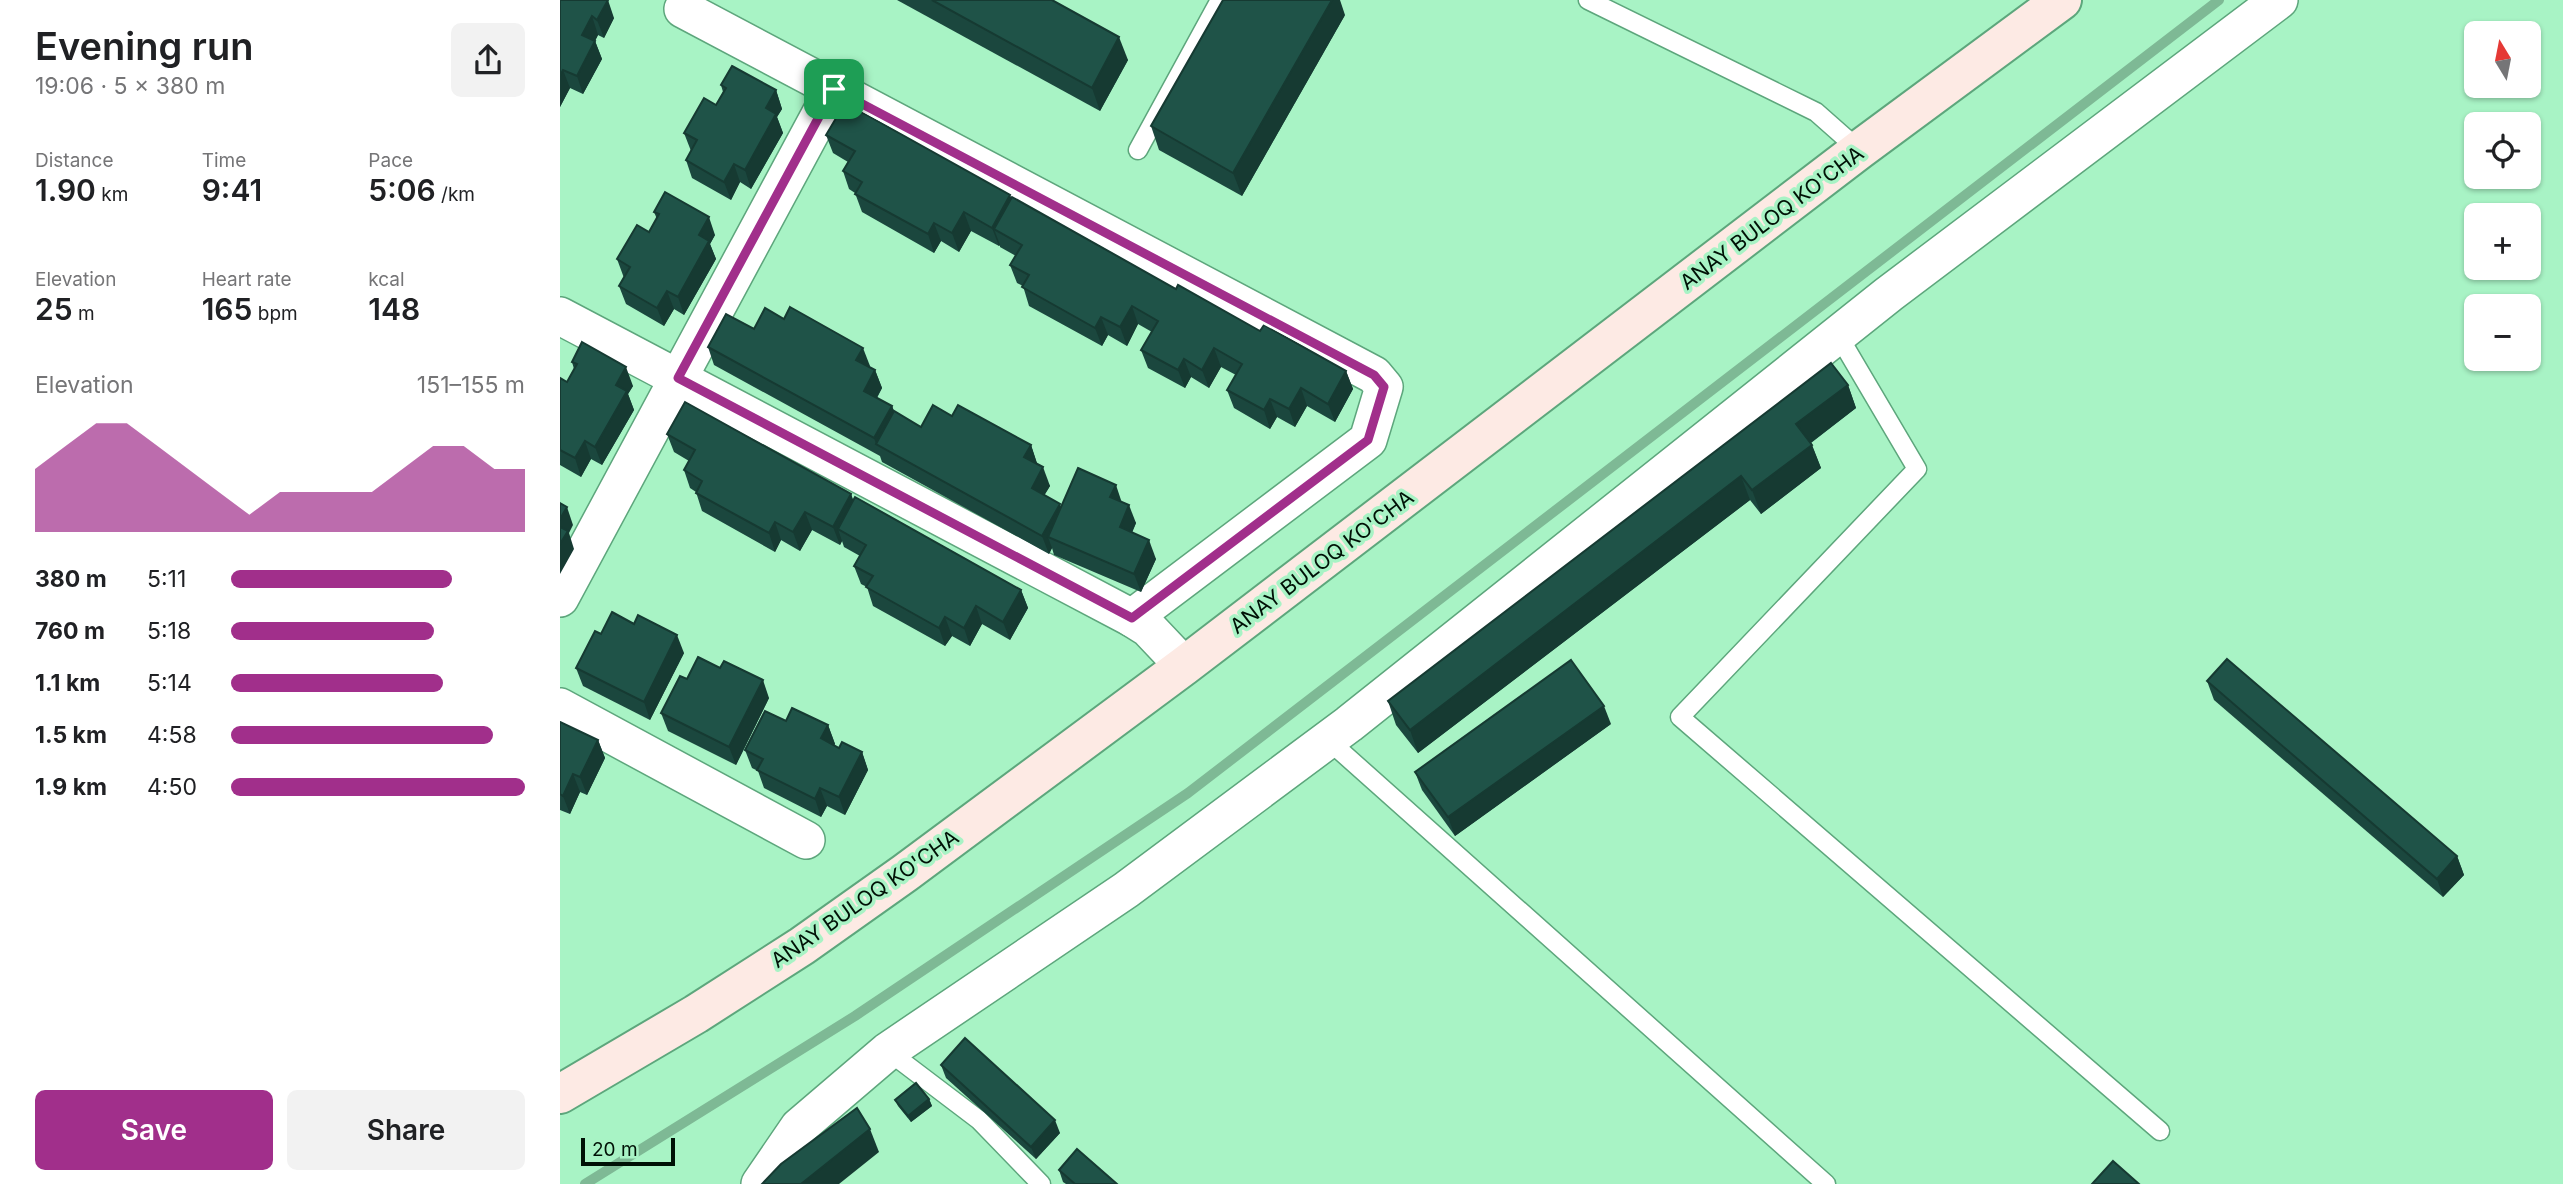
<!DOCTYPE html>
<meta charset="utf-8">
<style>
:root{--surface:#fff;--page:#f2f2f2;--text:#202124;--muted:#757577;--accent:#a12f8b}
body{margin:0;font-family:Inter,sans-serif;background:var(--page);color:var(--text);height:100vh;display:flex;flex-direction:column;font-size:26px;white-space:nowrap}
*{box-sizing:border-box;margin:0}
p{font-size:23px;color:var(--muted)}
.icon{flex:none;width:38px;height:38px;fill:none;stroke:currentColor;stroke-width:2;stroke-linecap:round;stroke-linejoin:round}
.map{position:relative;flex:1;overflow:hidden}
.side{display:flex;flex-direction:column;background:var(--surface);width:560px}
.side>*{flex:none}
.needle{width:46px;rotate:350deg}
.fabs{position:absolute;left:1904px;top:21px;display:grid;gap:14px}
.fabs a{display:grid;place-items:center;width:77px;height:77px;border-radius:10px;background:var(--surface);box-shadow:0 2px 5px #0004;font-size:35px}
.scale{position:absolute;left:21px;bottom:18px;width:94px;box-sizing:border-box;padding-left:7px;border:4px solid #001106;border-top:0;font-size:19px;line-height:24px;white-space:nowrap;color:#001106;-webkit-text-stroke:5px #a8f3c5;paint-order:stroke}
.pin{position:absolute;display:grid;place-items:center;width:60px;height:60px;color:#fff;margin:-30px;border-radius:14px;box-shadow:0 4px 10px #0006}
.round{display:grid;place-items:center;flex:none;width:74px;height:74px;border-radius:10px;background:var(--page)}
.summary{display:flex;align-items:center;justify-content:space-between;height:119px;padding:0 35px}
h1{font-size:38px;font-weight:600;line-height:52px}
.figures{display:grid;grid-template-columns:repeat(3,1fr);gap:10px;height:119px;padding:7px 35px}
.figures div{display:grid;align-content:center}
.figures b{font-size:30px;font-weight:600}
.figures small{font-size:19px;font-weight:400}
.figures p{font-size:19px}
.chart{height:196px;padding:14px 35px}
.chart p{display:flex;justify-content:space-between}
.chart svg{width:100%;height:126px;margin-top:7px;fill:var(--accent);opacity:.7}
.button{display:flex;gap:14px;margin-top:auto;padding:14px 35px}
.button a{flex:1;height:80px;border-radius:10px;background:var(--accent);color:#fff;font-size:28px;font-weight:600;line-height:80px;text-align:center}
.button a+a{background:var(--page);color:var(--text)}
ul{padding:0 35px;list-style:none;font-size:23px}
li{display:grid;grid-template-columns:112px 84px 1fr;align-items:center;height:52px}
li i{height:18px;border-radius:9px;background:var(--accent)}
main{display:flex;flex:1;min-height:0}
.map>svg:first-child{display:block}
</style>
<main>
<section class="side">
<div class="summary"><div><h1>Evening run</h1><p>19:06 · 5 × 380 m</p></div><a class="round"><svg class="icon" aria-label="share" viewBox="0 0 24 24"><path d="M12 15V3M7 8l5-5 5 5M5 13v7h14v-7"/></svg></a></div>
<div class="figures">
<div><p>Distance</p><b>1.90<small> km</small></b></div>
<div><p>Time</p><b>9:41</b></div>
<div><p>Pace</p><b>5:06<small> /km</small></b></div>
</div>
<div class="figures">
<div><p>Elevation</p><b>25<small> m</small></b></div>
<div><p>Heart rate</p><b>165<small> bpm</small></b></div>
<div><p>kcal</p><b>148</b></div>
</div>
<div class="chart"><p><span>Elevation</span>151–155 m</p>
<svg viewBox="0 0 160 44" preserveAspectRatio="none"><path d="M0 44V22L10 14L20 6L30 6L40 14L50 22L60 30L70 38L80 30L90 30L100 30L110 30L120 22L130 14L140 14L150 22L160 22V44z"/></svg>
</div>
<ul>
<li><b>380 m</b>5:11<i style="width:75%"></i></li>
<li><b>760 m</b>5:18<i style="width:69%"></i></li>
<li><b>1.1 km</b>5:14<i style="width:72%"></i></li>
<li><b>1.5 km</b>4:58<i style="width:89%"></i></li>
<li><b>1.9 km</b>4:50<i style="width:100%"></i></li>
</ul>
<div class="button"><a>Save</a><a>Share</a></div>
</section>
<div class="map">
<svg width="2003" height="1184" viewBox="0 0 2003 1184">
<rect width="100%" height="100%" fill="#a8f3c5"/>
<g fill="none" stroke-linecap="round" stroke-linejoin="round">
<path stroke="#7eb995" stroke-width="10" d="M25 1184 295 1016 628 793 1659 0"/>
<g stroke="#5da67c" stroke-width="21">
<g id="service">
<path d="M1028 0 1256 112 1299 150"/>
<path d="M578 150 660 0"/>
<path d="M1278 335 1357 469 1120 717 1600 1131"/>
<path d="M767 739 1266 1184"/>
<path d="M328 1051 419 1120 481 1184"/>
</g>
</g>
<g stroke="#5da67c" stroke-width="40">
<g id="minor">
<path d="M123 9 814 375 824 387 808 440 572 618"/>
<path d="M0 316 572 618 588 628 624 666"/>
<path d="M0 598 274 89"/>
<path d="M0 707 246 840"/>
<path d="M200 1184 239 1127 328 1051 566 890 789 724 1329 294 1719 0"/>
</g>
</g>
<g stroke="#5da67c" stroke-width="42">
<path id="secondary" d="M0 1094 136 1014 242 946 345 873 624 666 1299 150 1502 0"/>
</g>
<use href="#service" stroke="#fff" stroke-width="18"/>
<use href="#minor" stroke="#fff" stroke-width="37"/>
<use href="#secondary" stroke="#fdeae4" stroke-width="38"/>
</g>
<g fill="#1b473e">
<path d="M0 0 54 18 44 38 38 35 35 41 42 59 23 94 10 88 0 107Z"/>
<path d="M337 0H492L568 60 540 111Z"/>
<path d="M785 15 682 196 599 150 591 126Z"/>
<path d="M161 85 216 90 222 109 217 117 223 133 191 189 180 182 171 200 132 178 126 160 131 151 124 133 156 105 163 92Z"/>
<path d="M266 135 450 195 451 198 616 289 700 331 786 371 793 389 775 422 747 406 735 427 717 417 710 429 674 408 667 390 676 375 661 367 649 388 631 377 625 388 588 368 581 350 592 332 578 324 567 346 548 335 542 346 469 306 463 286 457 283 450 265 456 256 440 247V245L439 246 411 231 399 252 381 241 374 253 302 212 295 193 289 189 283 171 288 162 273 153Z"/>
<path d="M94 212 155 235 150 244 156 259 124 315 114 309 104 326 66 304 59 286 64 278 57 259 89 232 97 219Z"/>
<path d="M194 329 310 366 309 367 315 370 322 388 317 398 332 406 334 411 361 427 392 416 471 445 477 464 490 486 484 495 501 507 562 502 576 523 572 533 596 559 581 592 494 555 492 548 489 554 322 462 320 456 154 365 148 347Z"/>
<path d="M12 362 73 386 68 394 74 410 42 465 31 459 21 477 0 465V378L7 382 14 369Z"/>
<path d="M1288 385 1296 408 1251 443 1261 468 1201 514 1190 500 858 753 836 725 828 701Z"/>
<path d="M107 434 291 494 293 501 461 590 468 608 450 640 422 624 410 646 392 636 385 646 313 606 307 587 301 584 294 566 300 556 284 547 282 541 280 545 252 530 240 551 221 540 215 552 142 511 136 492 130 488 124 470 129 461 114 452Z"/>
<path d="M41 634 124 653 90 720 23 686 16 668Z"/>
<path d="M160 668 209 698 176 765 108 731 101 713 127 679Z"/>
<path d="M1647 681 1897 856 1904 875 1883 897 1654 700Z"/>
<path d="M226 721 268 725 275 744 274 745 279 748 302 752 308 770 285 815 267 806 261 817 204 788 198 771 192 768 185 750Z"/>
<path d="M0 722 38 740 45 758 27 795 20 792 10 814 0 810Z"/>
<path d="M1051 724 895 836 862 790 855 772Z"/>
<path d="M381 1065 500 1133 476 1159 386 1078Z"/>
<path d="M369 1099 372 1106 351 1122 338 1106 335 1100Z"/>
<path d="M499 1170 557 1184H506L503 1182Z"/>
</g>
<g fill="#163a32">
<path d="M48 0 54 18 44 38 37 20Z"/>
<path d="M772 0H780L785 15 682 196 673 173Z"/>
<path d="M32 16 38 35 29 52 35 41 42 59 23 94 17 76 22 35Z"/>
<path d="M559 37 568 60 540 111 532 88Z"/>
<path d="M3 70 10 88 0 107V76Z"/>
<path d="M216 90 222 109 217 117 223 133 191 189 185 170 206 108Z"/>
<path d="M174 164 180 182 171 200 164 182Z"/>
<path d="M450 195 457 214 434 229 440 245 439 246 432 228Z"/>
<path d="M404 212 411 231 399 252 392 233Z"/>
<path d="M149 217 155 235 150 244 156 259 124 315 118 297 139 235Z"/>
<path d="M374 223 381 241 374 253 368 234Z"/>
<path d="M107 291 114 309 104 326 97 308Z"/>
<path d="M572 306 578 324 567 346 560 327Z"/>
<path d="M541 317 548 335 542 346 535 328Z"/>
<path d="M303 348 310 366 303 378 296 360Z"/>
<path d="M654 348 661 367 649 388 642 370Z"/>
<path d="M624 359 631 377 625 388 618 370Z"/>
<path d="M66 367 73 386 68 394 74 410 42 465 35 447 56 385Z"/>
<path d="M315 370 322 388 310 409 304 391Z"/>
<path d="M786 371 793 389 775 422 768 404Z"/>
<path d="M1288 385 1296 408 1245 447 1236 424Z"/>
<path d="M741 388 747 406 735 427 729 409Z"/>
<path d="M710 399 717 417 710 429 704 410Z"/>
<path d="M332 406 339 424 316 444 314 438Z"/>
<path d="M25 441 31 459 21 477 15 458Z"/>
<path d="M471 445 477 463 471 475 464 457Z"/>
<path d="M1252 445 1261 468 1201 514 1192 490Z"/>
<path d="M483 467 490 486 478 506 472 488Z"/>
<path d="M1181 476 1190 500 858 753 850 730Z"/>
<path d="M556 485 562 503 550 497Z"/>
<path d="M291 494 298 513 278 529 282 541 280 545 273 527Z"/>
<path d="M500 504 506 522 488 537 492 548 489 554 482 536Z"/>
<path d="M569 505 576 523 566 545 560 527Z"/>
<path d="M7 507 13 525 9 533 14 549 0 574V519Z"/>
<path d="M245 512 252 530 240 551 233 532Z"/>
<path d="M215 522 221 540 215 552 209 533Z"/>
<path d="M589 540 596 559 581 592 574 574Z"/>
<path d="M461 590 468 608 450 640 443 622Z"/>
<path d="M416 606 422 624 410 646 404 628Z"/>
<path d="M385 617 392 636 385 646 379 628Z"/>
<path d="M117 635 124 653 90 720 84 702Z"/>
<path d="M203 680 209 698 176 765 169 747Z"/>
<path d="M1044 706 1051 724 895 836 888 817Z"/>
<path d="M268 725 275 744 268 757 261 738Z"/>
<path d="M38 740 45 758 27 795 20 777Z"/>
<path d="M302 752 308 770 285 815 279 797Z"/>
<path d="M13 774 20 792 10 814 3 796Z"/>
<path d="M260 788 267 806 261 817 255 799Z"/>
<path d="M1897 856 1904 875 1883 897 1877 879Z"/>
<path d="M369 1099 372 1106 351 1122 348 1116Z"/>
<path d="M495 1120 500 1133 476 1159 471 1147Z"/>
<path d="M310 1129 319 1152 279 1184H241Z"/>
</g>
<g fill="#1f5348" stroke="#163a32" stroke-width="2">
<path d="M0 0H48L37 20 32 16 22 35 35 41 17 76 3 70 0 76Z"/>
<path d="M372 0H492L559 37 532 88Z"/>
<path d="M663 0H772L673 173 591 126Z"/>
<path d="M172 66 216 90 206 108 216 114 185 170 174 164 164 182 126 160 137 140 124 133 144 98 156 105 166 88 161 85Z"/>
<path d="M285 103 450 195 432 228 404 212 392 233 374 223 368 234 295 194 302 182 283 171 295 151 266 135Z"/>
<path d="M105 192 149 217 139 235 149 241 118 297 107 291 97 308 59 286 70 267 57 259 77 225 89 232 99 214 94 212Z"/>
<path d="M452 197 616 289 618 285 700 331 704 325 786 371 768 404 741 388 729 409 710 399 704 410 667 390 682 364 654 348 642 370 624 359 618 370 581 350 598 321 572 306 560 327 541 317 535 328 462 287 469 275 450 265 462 245 434 229Z"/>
<path d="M230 307 303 348 296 360 315 370 304 391 332 406 314 438 148 347 166 314 194 329 205 308 224 319Z"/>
<path d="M22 342 66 367 56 385 67 391 35 447 25 441 15 458 0 450V378L7 382 17 364 12 362Z"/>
<path d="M1271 363 1288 385 1236 424 1252 445 1192 490 1181 476 850 730 828 701Z"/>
<path d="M125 402 291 494 273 527 245 512 233 532 215 522 209 533 136 493 142 481 124 470 135 450 107 434Z"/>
<path d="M373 405 392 416 398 405 471 445 464 457 483 467 472 488 500 504 482 536 316 444 334 411 361 427Z"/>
<path d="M518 468 556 485 550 497 569 505 560 527 589 540 574 574 488 537Z"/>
<path d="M295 497 461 590 443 622 416 606 404 628 385 617 379 628 306 587 313 576 294 566 306 545 278 529Z"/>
<path d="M0 503 7 507 0 519Z"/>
<path d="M0 527 8 531 0 544Z"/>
<path d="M52 612 74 624 78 615 117 635 84 702 16 668 35 631 41 634Z"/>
<path d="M138 657 160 668 164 661 203 680 169 747 101 713 120 676 127 679Z"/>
<path d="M1667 659 1897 856 1877 879 1647 681Z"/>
<path d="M1011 660 1044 706 888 817 855 772Z"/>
<path d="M232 708 268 725 261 738 279 748 282 742 302 752 279 797 260 788 255 799 197 770 203 759 185 750 205 711 226 721Z"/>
<path d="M0 722 38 740 20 777 13 774 3 796 0 794Z"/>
<path d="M405 1038 495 1120 471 1147 381 1065Z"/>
<path d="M356 1083 369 1099 348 1116 335 1100Z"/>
<path d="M297 1108 310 1129 241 1184H202L221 1164Z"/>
<path d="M517 1149 557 1184H515L499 1170Z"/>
<path d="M1553 1161 1579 1184H1532Z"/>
</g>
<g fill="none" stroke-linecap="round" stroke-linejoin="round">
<g stroke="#fff" stroke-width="14">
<path id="route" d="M274 89 814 375 824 387 808 440 572 618 118 378Z"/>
</g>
<use href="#route" stroke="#a12f8b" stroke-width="9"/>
</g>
<g text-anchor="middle" stroke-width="7" stroke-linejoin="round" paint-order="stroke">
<g font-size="21" fill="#001106" stroke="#a8f3c5">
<text transform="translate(1212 218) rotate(-37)" y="7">ANAY BULOQ KO'CHA</text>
<text transform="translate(762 562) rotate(-37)" y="7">ANAY BULOQ KO'CHA</text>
<text transform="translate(305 899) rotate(-35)" y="7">ANAY BULOQ KO'CHA</text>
</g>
</g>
</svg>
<div class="fabs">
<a><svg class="needle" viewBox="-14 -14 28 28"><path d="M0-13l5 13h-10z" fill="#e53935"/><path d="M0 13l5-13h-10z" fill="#757577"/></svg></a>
<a><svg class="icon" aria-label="locate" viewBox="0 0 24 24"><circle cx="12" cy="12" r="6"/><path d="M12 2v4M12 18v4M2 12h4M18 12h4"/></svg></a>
<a>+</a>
<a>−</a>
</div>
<div class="scale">20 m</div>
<div class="pin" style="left:274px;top:89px;background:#1e9e55"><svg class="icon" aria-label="arrive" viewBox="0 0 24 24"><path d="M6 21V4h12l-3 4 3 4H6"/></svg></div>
</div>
</main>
